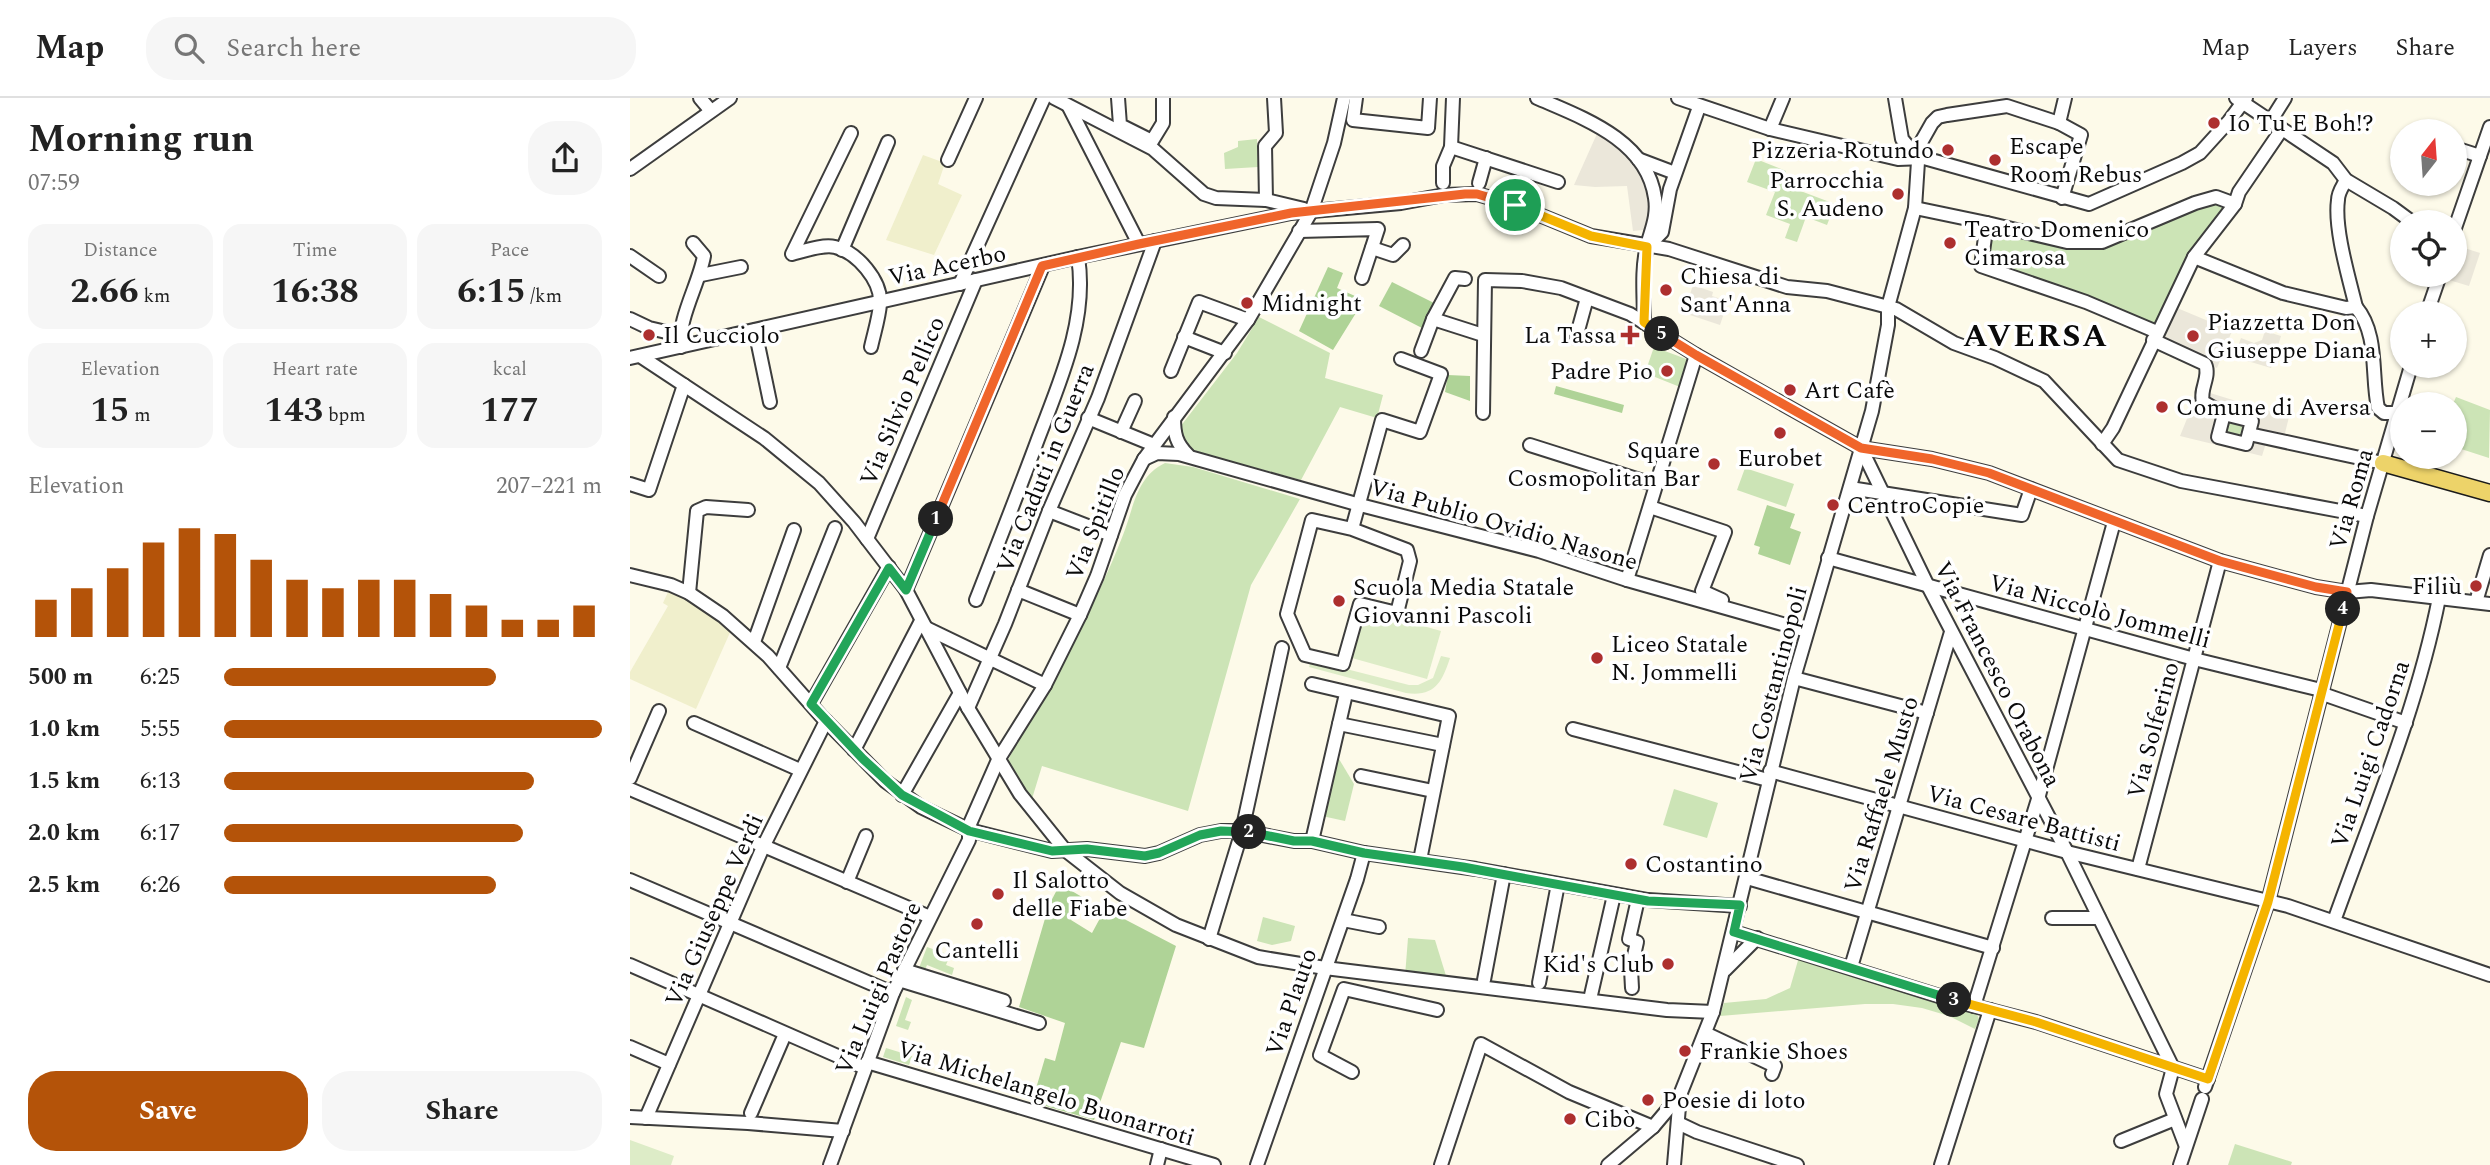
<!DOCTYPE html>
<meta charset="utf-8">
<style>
:root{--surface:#fff;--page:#f6f6f6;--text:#222;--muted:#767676;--line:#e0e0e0;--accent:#b45309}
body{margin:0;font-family:Spectral,serif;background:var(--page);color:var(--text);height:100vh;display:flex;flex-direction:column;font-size:26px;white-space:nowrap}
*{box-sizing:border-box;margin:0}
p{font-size:23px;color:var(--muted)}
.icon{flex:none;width:38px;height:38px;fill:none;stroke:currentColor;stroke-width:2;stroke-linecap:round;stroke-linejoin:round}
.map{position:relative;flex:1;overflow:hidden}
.drawer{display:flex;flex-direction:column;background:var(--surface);width:630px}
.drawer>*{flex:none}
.needle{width:46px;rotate:17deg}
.fabs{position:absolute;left:1760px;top:21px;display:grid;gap:14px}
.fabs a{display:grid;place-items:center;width:77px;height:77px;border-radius:50%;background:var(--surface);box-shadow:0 2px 5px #0004;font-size:35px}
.pin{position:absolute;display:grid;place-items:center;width:60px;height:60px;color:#fff;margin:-30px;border:4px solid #fff;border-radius:50%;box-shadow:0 2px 7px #0007}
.km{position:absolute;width:35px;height:35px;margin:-18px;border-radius:50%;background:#222;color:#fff;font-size:19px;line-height:35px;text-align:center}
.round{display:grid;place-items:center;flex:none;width:74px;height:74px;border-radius:28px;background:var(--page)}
.overview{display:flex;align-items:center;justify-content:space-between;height:119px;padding:0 28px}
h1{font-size:38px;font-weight:700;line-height:52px}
.figures{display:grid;grid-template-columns:repeat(3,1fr);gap:10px;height:119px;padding:7px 28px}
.figures div{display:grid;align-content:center;border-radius:18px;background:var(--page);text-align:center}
.figures b{font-size:35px;font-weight:700}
.figures small{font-size:19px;font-weight:400}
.figures p{font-size:19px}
.chart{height:196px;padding:14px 28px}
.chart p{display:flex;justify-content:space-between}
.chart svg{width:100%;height:126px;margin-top:7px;stroke:var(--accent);stroke-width:6}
.primary-button{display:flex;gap:14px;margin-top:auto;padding:14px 28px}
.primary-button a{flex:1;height:80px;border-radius:28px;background:var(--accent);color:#fff;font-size:28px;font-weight:700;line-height:80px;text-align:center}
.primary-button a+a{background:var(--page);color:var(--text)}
ul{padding:0 28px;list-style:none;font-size:23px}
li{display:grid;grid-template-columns:112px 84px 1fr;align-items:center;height:52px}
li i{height:18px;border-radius:9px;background:var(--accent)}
header{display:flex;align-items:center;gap:42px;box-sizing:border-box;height:98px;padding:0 35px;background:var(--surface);border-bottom:2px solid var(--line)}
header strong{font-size:33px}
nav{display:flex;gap:38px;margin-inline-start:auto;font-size:24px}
.search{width:490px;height:63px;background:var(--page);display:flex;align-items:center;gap:18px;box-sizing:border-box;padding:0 24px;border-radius:28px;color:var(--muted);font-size:26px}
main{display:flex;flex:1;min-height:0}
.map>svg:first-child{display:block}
</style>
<header>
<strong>Map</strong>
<div class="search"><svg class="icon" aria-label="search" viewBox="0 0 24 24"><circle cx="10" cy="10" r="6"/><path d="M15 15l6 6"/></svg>Search here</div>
<nav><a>Map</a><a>Layers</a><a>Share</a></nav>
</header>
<main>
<section class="drawer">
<div class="overview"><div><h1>Morning run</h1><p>07:59</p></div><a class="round"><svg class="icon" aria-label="share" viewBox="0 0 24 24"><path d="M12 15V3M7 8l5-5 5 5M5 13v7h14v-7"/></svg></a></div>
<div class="figures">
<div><p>Distance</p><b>2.66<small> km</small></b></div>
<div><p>Time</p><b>16:38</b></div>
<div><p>Pace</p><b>6:15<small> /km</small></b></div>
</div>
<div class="figures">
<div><p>Elevation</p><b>15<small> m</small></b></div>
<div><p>Heart rate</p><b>143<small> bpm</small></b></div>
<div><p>kcal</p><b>177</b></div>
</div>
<div class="chart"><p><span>Elevation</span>207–221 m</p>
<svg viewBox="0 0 160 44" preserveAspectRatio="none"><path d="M5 44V31M15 44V27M25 44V20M35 44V11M45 44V6M55 44V8M65 44V17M75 44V24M85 44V27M95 44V24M105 44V24M115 44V29M125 44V33M135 44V38M145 44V38M155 44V33"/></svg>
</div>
<ul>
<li><b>500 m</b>6:25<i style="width:72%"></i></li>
<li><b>1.0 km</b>5:55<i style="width:100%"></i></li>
<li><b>1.5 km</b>6:13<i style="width:82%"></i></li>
<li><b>2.0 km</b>6:17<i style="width:79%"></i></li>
<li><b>2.5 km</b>6:26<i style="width:72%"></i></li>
</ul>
<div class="primary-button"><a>Save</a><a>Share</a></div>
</section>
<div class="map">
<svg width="1860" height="1067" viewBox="0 0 1860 1067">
<rect width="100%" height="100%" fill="#fdfae9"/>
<g fill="#f0efcc">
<path d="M293 57 315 65 308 86 332 97 304 157 256 142Z"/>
<path d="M39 492 102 530 66 611 0 581V574L38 508 33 505Z"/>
</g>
<g fill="#cce4b6">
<path d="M627 41 628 69 595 71 594 55 608 49V43Z"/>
<path d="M1126 61 1156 73 1152 86 1205 106 1197 127 1176 119 1167 144 1155 140 1160 126 1136 117 1145 94 1117 84Z"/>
<path d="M1589 103 1598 108 1526 232 1352 167 1358 130 1447 148 1476 149 1574 106Z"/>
<path d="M629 219 700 255 695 280 753 297 747 320 710 309 671 382 571 355 555 348 550 329 607 255Z"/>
<path d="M1024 249 1059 262 1050 289 1015 275Z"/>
<path d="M1826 299 1860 312 1859 360 1825 349V306H1823Z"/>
<path d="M1597 321 1615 326 1611 343 1593 338Z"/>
<path d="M535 365 563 369 670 401 621 487 558 713 412 668 401 704 376 669 380 658C420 586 463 515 493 437 504 409 506 379 535 365Z"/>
<path d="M1115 370 1164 386 1156 409 1107 392Z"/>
<path d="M706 656 724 686 715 723 692 718Z"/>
<path d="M1044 691 1088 705 1077 740 1033 727Z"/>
<path d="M633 819 665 828 661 843 642 847 627 843Z"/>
<path d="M778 840 805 842 817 881 775 878Z"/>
<path d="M297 849 320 857 316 867 324 870 322 877 297 867 295 872 289 870Z"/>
<path d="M1169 859 1346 914 1349 921 1345 931 1319 918 1292 910 1263 906H1235L1090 918 1094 905 1136 901 1160 890Z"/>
<path d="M276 899 282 902 275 922 281 924 278 932 266 928Z"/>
<path d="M256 950 282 958 279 967 253 959Z"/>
<path d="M1605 1046 1662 1064 1661 1067H1598Z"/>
</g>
<g fill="#afd397">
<path d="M698 169 713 175 707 190 734 202 703 252 669 233Z"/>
<path d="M762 184 804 205 792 230 749 208Z"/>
<path d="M818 277 840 278V303L815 294Z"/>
<path d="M926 288 994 307 992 315 924 296Z"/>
<path d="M1137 407 1165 416 1160 430 1171 434 1160 467 1128 456 1130 449 1124 447Z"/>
<path d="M430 786 452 799 441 822 462 835 475 811 546 848 514 950 491 944 464 1022 402 1004 415 960 425 963 435 925 389 909 419 807Z"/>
</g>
<g fill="#ddecc7">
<path d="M736 512 811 533 797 581 722 560Z"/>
<path d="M811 558 820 560C812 584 805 599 776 595L679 569 681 562 779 587H788L803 580Z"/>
<path d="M0 1042 44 1058 41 1067H0Z"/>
</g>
<g fill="#ebe7da" fill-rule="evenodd">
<path d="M970 29 995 46 1021 87 1023 131 1003 133 997 88 965 89 944 87Z"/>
<path d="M1825 147 1850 155 1839 188 1809 179 1810 177H1825Z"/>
<path d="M1063 187 1083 194 1082 198 1094 202 1092 210 1095 212 1090 227 1054 215Z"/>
<path d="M1540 207 1602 233 1587 270 1523 242Z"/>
<path d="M1635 233 1651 238 1641 270 1604 259 1611 240 1624 245 1632 242Z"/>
<path d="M1571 286 1581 290 1580 295 1659 319 1653 343 1636 345 1632 358 1550 338ZM1594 316 1622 323 1615 346 1588 339Z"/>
</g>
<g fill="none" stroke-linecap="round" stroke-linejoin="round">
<g stroke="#3d3d3d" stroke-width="16">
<g id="minor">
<path d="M70 0 81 13"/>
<path d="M424 0 523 51 574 96 586 100 636 102 674 111"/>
<path d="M488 0 490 27 522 43 533 25V0"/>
<path d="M726 0 723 22 798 30 800 0"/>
<path d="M907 0C953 20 1017 42 1025 100 1028 118 1021 132 1017 148 1011 172 1014 199 1014 224"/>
<path d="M1048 0 1140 31 1268 61 1294 60 1459 106 1552 65 1570 55 1599 23 1616 0"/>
<path d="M1265 0 1272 41 1288 60"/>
<path d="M1606 0 1703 65 1716 82 1763 110 1782 124"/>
<path d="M439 9 509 146"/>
<path d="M1640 24 1655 0"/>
<path d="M1429 25 1435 0"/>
<path d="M1140 31 1153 0"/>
<path d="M221 35 162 156C174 153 193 146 205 149 227 154 252 183 250 206 249 220 244 235 241 249"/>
<path d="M821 49 928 84"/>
<path d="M1825 50 1850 58"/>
<path d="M1008 61 1045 75"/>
<path d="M318 62 346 0"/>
<path d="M0 71 100 0"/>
<path d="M813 85V68L821 49 823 0"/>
<path d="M849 85 856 60"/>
<path d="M636 102 635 48 646 35 644 0"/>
<path d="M1285 110 1357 125"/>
<path d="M1825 130 1860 29"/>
<path d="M669 133 748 131 732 180"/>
<path d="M1020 146 1032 134 1040 91 1069 9"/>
<path d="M742 150 763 157 773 147"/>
<path d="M212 152 258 44"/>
<path d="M0 158 29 178"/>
<path d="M1564 159 1653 195 1716 210 1726 209C1719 180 1704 131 1708 102 1708 94 1713 88 1716 82"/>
<path d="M71 177 111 169"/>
<path d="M330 186 414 0"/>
<path d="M1726 209C1749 236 1741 278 1748 310L1754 315H1766"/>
<path d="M1797 215 1810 177"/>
<path d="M0 221 19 230 49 237"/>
<path d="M803 221 825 180 835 181"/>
<path d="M125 232 140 304"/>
<path d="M1527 234 1456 204 1351 168 1357 125 1437 144H1472L1565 105 1586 99 1605 106"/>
<path d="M554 239 595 255"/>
<path d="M946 240 957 200"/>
<path d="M1523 242 1575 266C1581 279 1569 291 1573 304L1594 316 1622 323 1616 346 1588 339 1594 316"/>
<path d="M51 249C47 222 69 186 74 158L63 145"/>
<path d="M791 253 803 221 853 237"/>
<path d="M10 258 134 340 189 385 224 424 276 492 338 610 390 696 435 752 490 795 546 827 628 859 695 870 1037 912 1083 914"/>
<path d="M0 260 448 159 661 115 771 105 814 97 847 96 885 107 961 138 1039 151 1157 189 1197 193 1266 211 1324 245 1365 260 1414 283 1488 362 1551 383 1737 418"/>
<path d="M541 273 569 204 618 222"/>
<path d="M853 315 855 182 892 183 931 190 1000 216 1066 257 1231 350 1302 361 1359 375 1590 463 1686 489 1717 494 1741 492 1860 506"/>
<path d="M544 319C544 336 546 345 558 357"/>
<path d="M458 320 524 347"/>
<path d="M491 334 505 303"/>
<path d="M1619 336 1753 365"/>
<path d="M1472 346 1483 330 1564 159 1605 106 1609 94 1652 31"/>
<path d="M900 347 1026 387"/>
<path d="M1231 350 1297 486 1437 754 1543 970"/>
<path d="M514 361 527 355 549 356 730 407 909 453 997 482 1177 533"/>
<path d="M0 386 19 392 54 287"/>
<path d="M1220 390 1392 417 1401 391"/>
<path d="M1020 409 1095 434 1072 493 1092 502"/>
<path d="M419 413 481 437"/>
<path d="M722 431 777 452 780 463 767 515 730 506 713 566 675 557 657 516 682 422 722 431 752 322 790 334 811 276 771 261"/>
<path d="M237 441 346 182"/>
<path d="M1198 460 1564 561 1691 592"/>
<path d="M0 477 41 487 59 495 93 518 138 558 191 618 255 683 291 709 339 732 422 753 457 751 515 758 529 755 570 737 591 733H612L664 743H682L734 755 846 771 1018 802 1110 808"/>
<path d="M997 482 1066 257"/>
<path d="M276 492 413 168"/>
<path d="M388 492 450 517"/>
<path d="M59 495 67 413 76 409 118 412"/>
<path d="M346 502C367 448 388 395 408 341 430 283 458 222 448 159"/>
<path d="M1846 504 1860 457"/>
<path d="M294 529 415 587"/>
<path d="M124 544 164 432"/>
<path d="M149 570 205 430"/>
<path d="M1164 580 1297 615"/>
<path d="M682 586 819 618 790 762"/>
<path d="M1690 595 1776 625"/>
<path d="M181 606 259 469"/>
<path d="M338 610 375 526 419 413 468 300 525 143"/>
<path d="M64 625 170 672"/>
<path d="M709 626 813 647"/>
<path d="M943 631 1138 682"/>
<path d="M224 652 291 523"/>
<path d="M1140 673 1437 754 1658 808 1860 877"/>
<path d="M731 678 803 693"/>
<path d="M0 680 29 613"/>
<path d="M0 691 300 819"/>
<path d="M272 697 330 595"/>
<path d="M682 743 715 600"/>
<path d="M1508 771 1590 463"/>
<path d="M1117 780 1363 850"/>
<path d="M0 782 263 895"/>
<path d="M217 784 236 738"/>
<path d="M1422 820H1469"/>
<path d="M713 822 749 829"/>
<path d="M1704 823C1742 717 1787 611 1809 500"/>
<path d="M1104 834 1325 903 1406 924 1578 981"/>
<path d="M579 841 612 733 652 550"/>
<path d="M0 867 235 970"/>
<path d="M1221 869 1321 534"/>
<path d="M274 872 374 903"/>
<path d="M1095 872 1127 840"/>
<path d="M269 882 409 925"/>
<path d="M854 882 874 776"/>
<path d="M909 885 928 786"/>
<path d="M1002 890 1001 871 1007 844 999 841 1008 801"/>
<path d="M961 897 984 797"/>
<path d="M1344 908 1408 701 1484 424"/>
<path d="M1075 935 1145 968 1142 976"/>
<path d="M0 949 39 966"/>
<path d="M237 964 584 1067"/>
<path d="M1543 970 1536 996 1555 1046"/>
<path d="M722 974 690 957 714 891 807 912"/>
<path d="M1575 989 1638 804 1737 418 1781 268"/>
<path d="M121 1015 155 936"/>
<path d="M0 1019 118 1025 213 1033"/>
<path d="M16 1020 133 749 196 623"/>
<path d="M1048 1025 1067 1034 1167 1067"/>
<path d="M1491 1043 1545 1021"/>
<path d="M200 1067 263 895 339 742V728L368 662 415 587 450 517 467 478 495 397 514 361 618 222 681 114 704 45 714 0"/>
<path d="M527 1067 531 1051"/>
<path d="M627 1067 727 781 734 755"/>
<path d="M811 1067 851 946 939 994 1023 1029"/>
<path d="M978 1067 1023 1029 1050 997"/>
<path d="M1044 1067 1050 997 1083 914 1164 580 1242 313 1258 227V209L1285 110 1289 48 1302 25 1308 19 1317 17 1377 8 1429 25 1451 37 1432 100"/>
<path d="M1311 1067 1360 912"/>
<path d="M1550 1067 1572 1001"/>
</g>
</g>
<g stroke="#1b1b1b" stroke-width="19">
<path id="major" d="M1753 365 1860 395"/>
</g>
<use href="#minor" stroke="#fff" stroke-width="12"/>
<use href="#major" stroke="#edd369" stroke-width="16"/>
</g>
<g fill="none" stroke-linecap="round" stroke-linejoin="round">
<g stroke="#fff" stroke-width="14">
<path id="split-1" d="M306 421 412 168 509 146 661 115 835 96H847L885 107"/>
</g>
<g stroke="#fff" stroke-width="14">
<path id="split-2" d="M306 421 276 492 259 470 181 606 233 661 272 697 339 733 422 753 457 751 515 758 529 755 570 737 591 733 619 734"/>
</g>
<g stroke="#fff" stroke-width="14">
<path id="split-3" d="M619 734 664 743H682L734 755 833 769 1018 803 1110 807 1104 834 1324 902"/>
</g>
<g stroke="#fff" stroke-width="14">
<path id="split-4" d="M1324 902 1406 924 1578 981 1638 804 1713 511"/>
</g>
<g stroke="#fff" stroke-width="14">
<path id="split-5" d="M1032 236 1066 257 1231 350 1302 361 1359 375 1590 463 1686 489 1717 494 1713 511"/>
</g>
<g stroke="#fff" stroke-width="14">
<path id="split-6" d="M885 107 961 138 1017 149 1014 224 1032 236"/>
</g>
<use href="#split-1" stroke="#f0652b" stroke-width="9"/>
<use href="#split-2" stroke="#22a559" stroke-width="9"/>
<use href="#split-3" stroke="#22a559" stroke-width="9"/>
<use href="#split-4" stroke="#f5b400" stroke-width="9"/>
<use href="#split-5" stroke="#f0652b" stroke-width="9"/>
<use href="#split-6" stroke="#f5b400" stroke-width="9"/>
</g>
<g fill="#ad2f2f" stroke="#fff" stroke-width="2.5">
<circle cx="1584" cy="25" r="7"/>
<circle cx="1318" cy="52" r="7"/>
<circle cx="1365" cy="62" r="7"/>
<circle cx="1268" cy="96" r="7"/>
<circle cx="1320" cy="145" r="7"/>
<circle cx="1036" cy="192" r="7"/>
<circle cx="617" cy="205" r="7"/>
<circle cx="19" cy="237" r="7"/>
<path d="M996.5 226.5h7v7h7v7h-7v7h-7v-7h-7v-7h7z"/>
<circle cx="1563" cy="238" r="7"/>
<circle cx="1037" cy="273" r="7"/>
<circle cx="1160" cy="292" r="7"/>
<circle cx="1532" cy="309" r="7"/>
<circle cx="1150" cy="335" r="7"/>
<circle cx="1084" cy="366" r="7"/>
<circle cx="1203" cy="407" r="7"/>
<circle cx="1846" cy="488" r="7"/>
<circle cx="709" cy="503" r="7"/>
<circle cx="967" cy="560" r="7"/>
<circle cx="1001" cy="766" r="7"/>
<circle cx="368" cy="796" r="7"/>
<circle cx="347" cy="826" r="7"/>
<circle cx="1038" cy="866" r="7"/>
<circle cx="1055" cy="953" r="7"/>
<circle cx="1018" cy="1002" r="7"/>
<circle cx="940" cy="1021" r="7"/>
</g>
<g text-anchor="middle" stroke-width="7" stroke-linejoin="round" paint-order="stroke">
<g font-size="24" fill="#0a0a0a" stroke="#fff" text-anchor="start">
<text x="1598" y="33">Io Tu E Boh!?</text>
<text x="1379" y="56">Escape<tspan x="1379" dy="28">Room Rebus</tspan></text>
<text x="1304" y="60" text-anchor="end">Pizzeria Rotundo</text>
<text x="1254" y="90" text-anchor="end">Parrocchia<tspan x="1254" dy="28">S. Audeno</tspan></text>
<text x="1334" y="139">Teatro Domenico<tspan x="1334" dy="28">Cimarosa</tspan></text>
<text x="1050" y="186">Chiesa di<tspan x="1050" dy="28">Sant'Anna</tspan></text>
<text x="631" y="213">Midnight</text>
<text x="1577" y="232">Piazzetta Don<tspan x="1577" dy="28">Giuseppe Diana</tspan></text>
<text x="33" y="245">Il Cucciolo</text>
<text x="986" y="245" text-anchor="end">La Tassa</text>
<text x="1023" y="281" text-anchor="end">Padre Pio</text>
<text x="1174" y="300">Art Cafè</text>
<text x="1546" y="317">Comune di Aversa</text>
<text x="1070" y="360" text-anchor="end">Square<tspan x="1070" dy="28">Cosmopolitan Bar</tspan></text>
<text x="1150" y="368" text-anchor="middle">Eurobet</text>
<text x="1217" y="415">CentroCopie</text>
<text x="1832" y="496" text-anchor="end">Filiù</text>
<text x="723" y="497">Scuola Media Statale<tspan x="723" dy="28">Giovanni Pascoli</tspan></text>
<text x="981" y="554">Liceo Statale<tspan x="981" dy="28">N. Jommelli</tspan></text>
<text x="1015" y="774">Costantino</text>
<text x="382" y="790">Il Salotto<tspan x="382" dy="28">delle Fiabe</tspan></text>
<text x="347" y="860" text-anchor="middle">Cantelli</text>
<text x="1024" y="874" text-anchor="end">Kid's Club</text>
<text x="1069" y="961">Frankie Shoes</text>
<text x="1032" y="1010">Poesie di loto</text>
<text x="954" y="1029">Cibò</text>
</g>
<g font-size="24" fill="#0a0a0a" stroke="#fff">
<text transform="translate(317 167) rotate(-12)" y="8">Via Acerbo</text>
<text transform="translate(272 303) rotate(-67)" y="8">Via Silvio Pellico</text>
<text transform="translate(415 370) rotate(-68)" y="8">Via Caduti in Guerra</text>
<text transform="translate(1721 401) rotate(-74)" y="8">Via Roma</text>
<text transform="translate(465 425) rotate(-68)" y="8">Via Spitillo</text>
<text transform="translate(874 426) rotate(16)" y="8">Via Publio Ovidio Nasone</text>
<text transform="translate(1470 513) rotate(15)" y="8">Via Niccolò Jommelli</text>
<text transform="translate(1368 576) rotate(63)" y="8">Via Francesco Orabona</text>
<text transform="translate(1143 586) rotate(-75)" y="8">Via Costantinopoli</text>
<text transform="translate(1523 632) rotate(-75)" y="8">Via Solferino</text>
<text transform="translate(1740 656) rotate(-71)" y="8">Via Luigi Cadorna</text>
<text transform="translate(1251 696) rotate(-73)" y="8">Via Raffaele Musto</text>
<text transform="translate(1394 720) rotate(15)" y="8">Via Cesare Battisti</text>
<text transform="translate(84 812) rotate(-66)" y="8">Via Giuseppe Verdi</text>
<text transform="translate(248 890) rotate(-67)" y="8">Via Luigi Pastore</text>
<text transform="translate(661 904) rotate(-71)" y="8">Via Plauto</text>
<text transform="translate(416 995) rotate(17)" y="8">Via Michelangelo Buonarroti</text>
</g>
<g font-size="32" font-weight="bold" letter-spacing="2" fill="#0a0a0a" stroke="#fff">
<text x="1406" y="248">AVERSA</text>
</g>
</g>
</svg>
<div class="fabs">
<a><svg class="needle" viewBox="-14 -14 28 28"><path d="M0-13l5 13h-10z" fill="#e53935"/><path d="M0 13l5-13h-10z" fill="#767676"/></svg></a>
<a><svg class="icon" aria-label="locate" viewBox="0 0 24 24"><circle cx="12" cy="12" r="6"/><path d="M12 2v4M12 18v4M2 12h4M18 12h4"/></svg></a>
<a>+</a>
<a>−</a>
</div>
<div class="pin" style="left:885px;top:107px;background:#1e9e55"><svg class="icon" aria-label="arrive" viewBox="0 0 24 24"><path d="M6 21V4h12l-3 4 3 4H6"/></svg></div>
<b class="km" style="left:306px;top:421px">1</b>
<b class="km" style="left:619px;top:734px">2</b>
<b class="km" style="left:1324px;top:902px">3</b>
<b class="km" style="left:1713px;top:511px">4</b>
<b class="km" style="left:1032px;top:236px">5</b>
</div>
</main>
